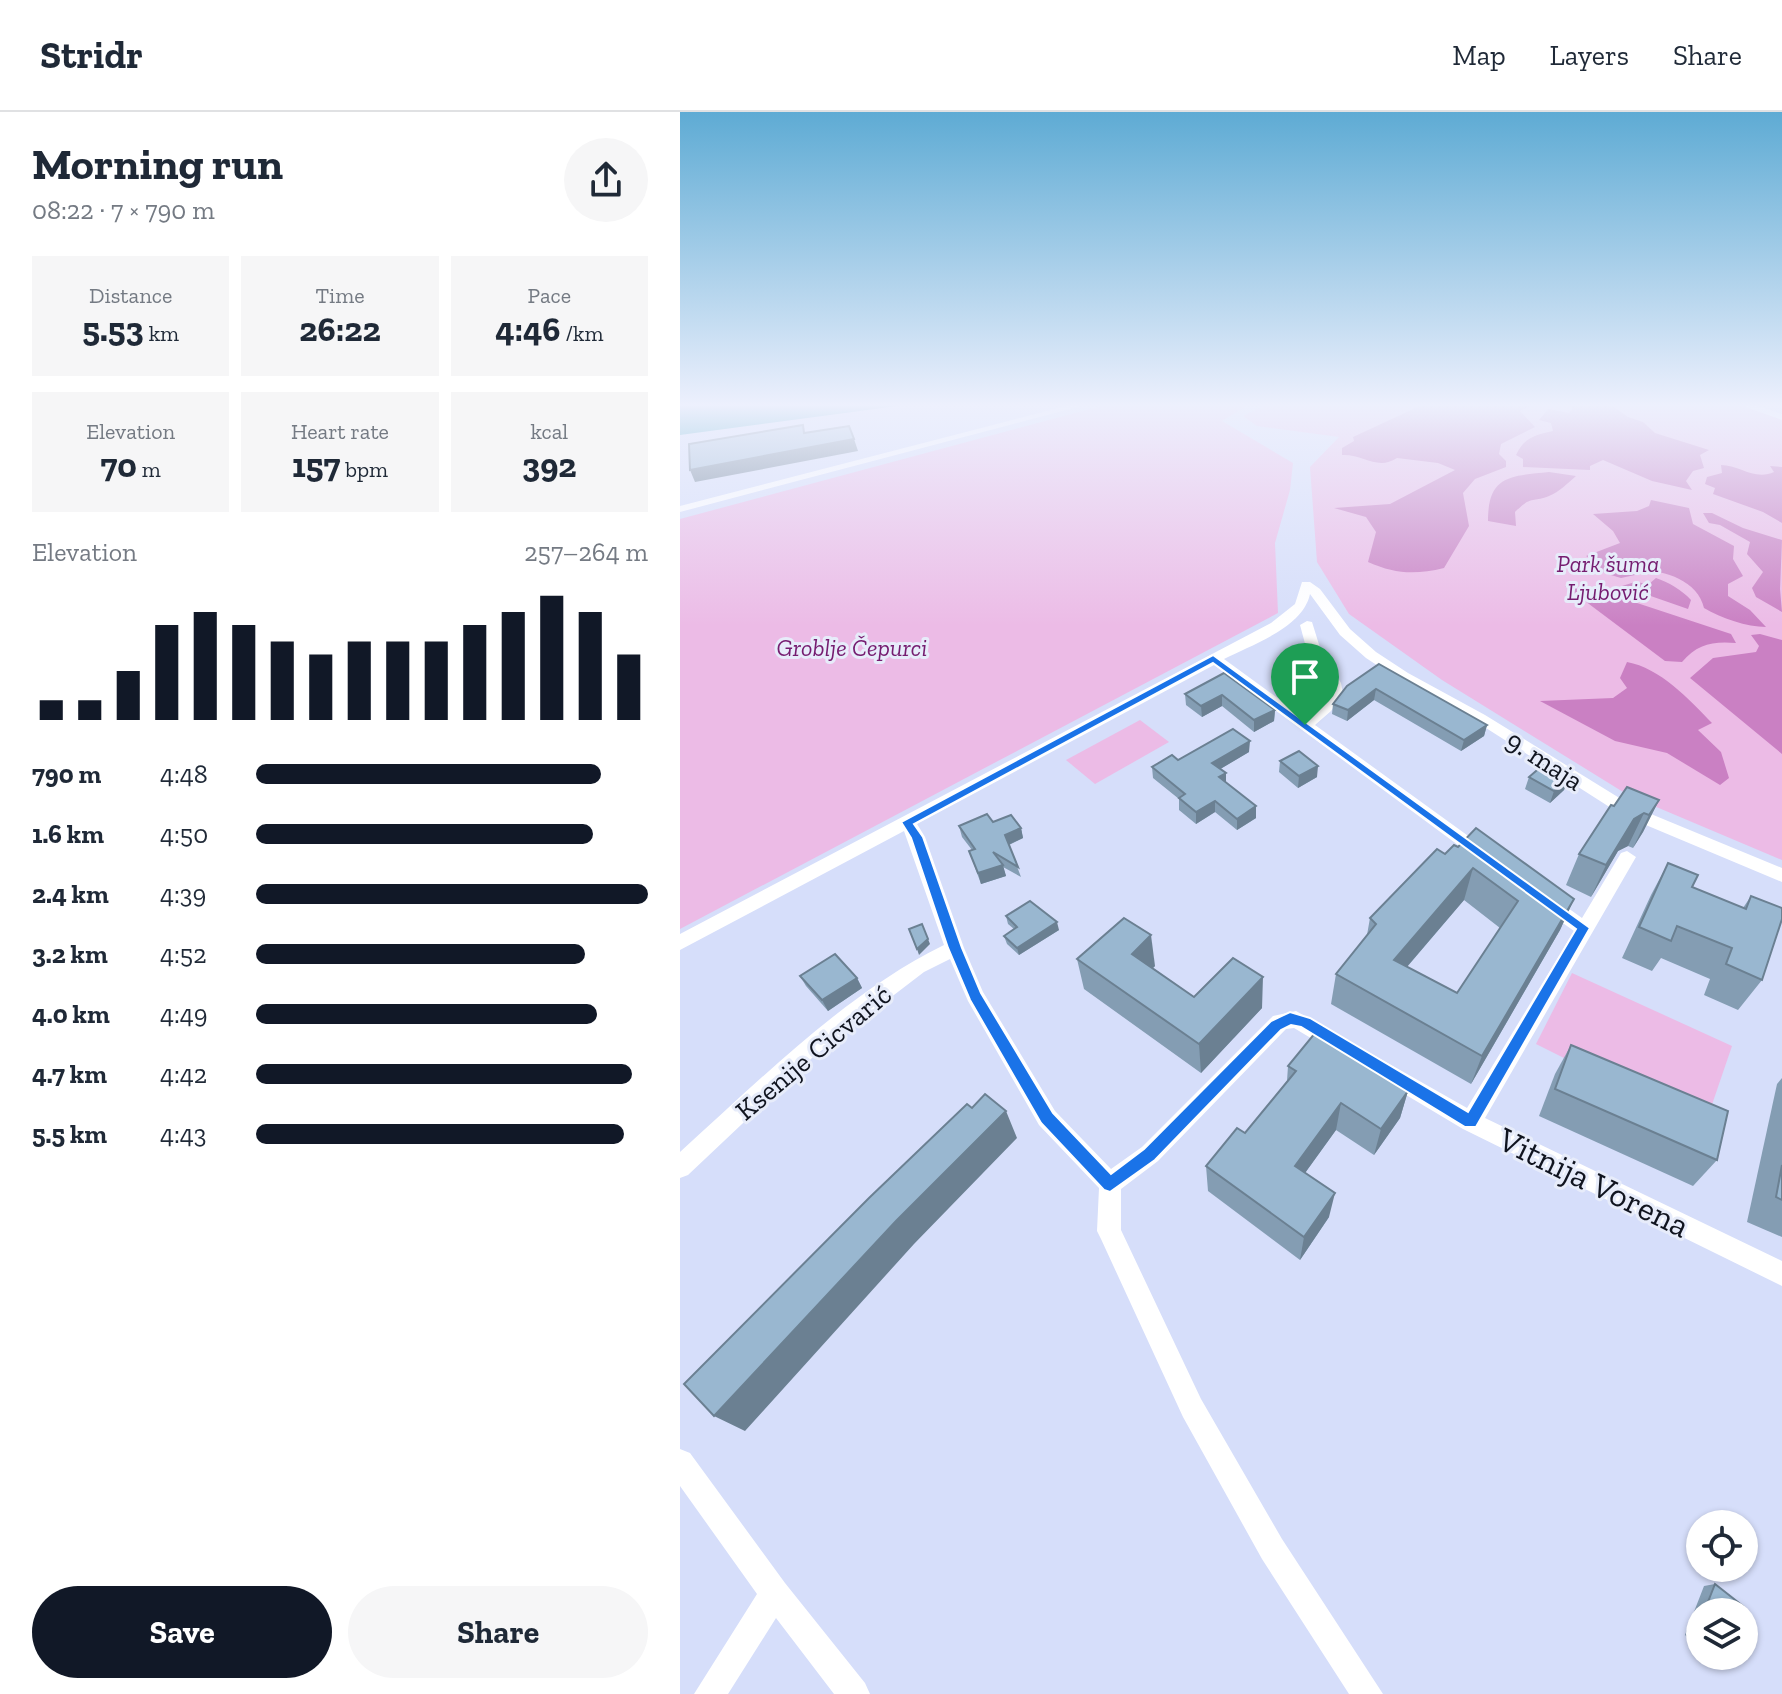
<!DOCTYPE html>
<meta charset="utf-8">
<style>
:root{--surface:#fff;--page:#f6f6f7;--text:#1f2937;--muted:#747a83;--line:#e0e1e3;--accent:#111827}
body{margin:0;font-family:"Zilla Slab",serif;background:var(--page);color:var(--text);height:100vh;display:flex;flex-direction:column;font-size:30px;white-space:nowrap}
*{box-sizing:border-box;margin:0}
p{font-size:26px;color:var(--muted)}
.icon{flex:none;width:44px;height:44px;fill:none;stroke:currentColor;stroke-width:2;stroke-linecap:round;stroke-linejoin:round}
.map{position:relative;flex:1;overflow:hidden}
.sheet{display:flex;flex-direction:column;background:var(--surface);width:680px}
.sheet>*{flex:none}
.controls{position:absolute;left:1006px;top:1398px;display:grid;gap:16px}
.controls a{display:grid;place-items:center;width:72px;height:72px;border-radius:50%;background:var(--surface);box-shadow:0 2px 6px #0004;font-size:40px}
.pin{position:absolute;display:grid;place-items:center;width:68px;height:68px;color:#fff;margin:-82px -34px;border-radius:50% 50% 50% 0;rotate:-45deg;box-shadow:0 0 8px #0007}
.pin .icon{rotate:45deg}
.round{display:grid;place-items:center;flex:none;width:84px;height:84px;border-radius:42px;background:var(--page)}
.summary{display:flex;align-items:center;justify-content:space-between;height:136px;padding:0 32px}
h1{font-size:44px;font-weight:700;line-height:60px}
.figures{display:grid;grid-template-columns:repeat(3,1fr);gap:12px;height:136px;padding:8px 32px}
.figures div{display:grid;align-content:center;border-radius:0px;background:var(--page);text-align:center}
.figures b{font-size:34px;font-weight:700}
.figures small{font-size:22px;font-weight:400}
.figures p{font-size:22px}
.chart{height:224px;padding:16px 32px}
.chart p{display:flex;justify-content:space-between}
.chart svg{width:100%;height:144px;margin-top:8px;stroke:var(--accent);stroke-width:6}
.button{display:flex;gap:16px;margin-top:auto;padding:16px 32px}
.button a{flex:1;height:92px;border-radius:48px;background:var(--accent);color:#fff;font-size:32px;font-weight:700;line-height:92px;text-align:center}
.button a+a{background:var(--page);color:var(--text)}
ul{padding:0 32px;list-style:none;font-size:26px}
li{display:grid;grid-template-columns:128px 96px 1fr;align-items:center;height:60px}
li i{height:20px;border-radius:10px;background:var(--accent)}
header{display:flex;align-items:center;gap:48px;box-sizing:border-box;height:112px;padding:0 40px;background:var(--surface);border-bottom:2px solid var(--line)}
header strong{font-size:38px}
nav{display:flex;gap:44px;margin-inline-start:auto;font-size:28px}
main{display:flex;flex:1;min-height:0}
.map>svg:first-child{display:block}
</style>
<header>
<strong>Stridr</strong>
<nav><a>Map</a><a>Layers</a><a>Share</a></nav>
</header>
<main>
<section class="sheet">
<div class="summary"><div><h1>Morning run</h1><p>08:22 · 7 × 790 m</p></div><a class="round"><svg class="icon" aria-label="share" viewBox="0 0 24 24"><path d="M12 15V3M7 8l5-5 5 5M5 13v7h14v-7"/></svg></a></div>
<div class="figures">
<div><p>Distance</p><b>5.53<small> km</small></b></div>
<div><p>Time</p><b>26:22</b></div>
<div><p>Pace</p><b>4:46<small> /km</small></b></div>
</div>
<div class="figures">
<div><p>Elevation</p><b>70<small> m</small></b></div>
<div><p>Heart rate</p><b>157<small> bpm</small></b></div>
<div><p>kcal</p><b>392</b></div>
</div>
<div class="chart"><p><span>Elevation</span>257–264 m</p>
<svg viewBox="0 0 160 44" preserveAspectRatio="none"><path d="M5 44V38M15 44V38M25 44V29M35 44V15M45 44V11M55 44V15M65 44V20M75 44V24M85 44V20M95 44V20M105 44V20M115 44V15M125 44V11M135 44V6M145 44V11M155 44V24"/></svg>
</div>
<ul>
<li><b>790 m</b>4:48<i style="width:88%"></i></li>
<li><b>1.6 km</b>4:50<i style="width:86%"></i></li>
<li><b>2.4 km</b>4:39<i style="width:100%"></i></li>
<li><b>3.2 km</b>4:52<i style="width:84%"></i></li>
<li><b>4.0 km</b>4:49<i style="width:87%"></i></li>
<li><b>4.7 km</b>4:42<i style="width:96%"></i></li>
<li><b>5.5 km</b>4:43<i style="width:94%"></i></li>
</ul>
<div class="button"><a>Save</a><a>Share</a></div>
</section>
<div class="map">
<svg width="1102" height="1582" viewBox="0 0 1102 1582">
<rect width="100%" height="100%" fill="#d6defa"/>
<g fill="#ecbbe6">
<path d="M425 293H568L542 309 613 351 610 378 595 431 598 501 0 817V407Z"/>
<path d="M585 293H1069L1102 302V748L948 683 762 568 669 502 637 450 630 355 659 325 577 314 563 304Z"/>
<path d="M460 608 489 630 415 672 386 648Z"/>
<path d="M892 861 1052 934 1024 1016 856 932Z"/>
</g>
<g fill="#ca80c3">
<path d="M742 293H843L850 294 840 299 855 315 821 332 819 342 826 349V355L795 367 783 381 789 414 764 456C735 463 715 462 688 450L696 420 686 405 654 396 710 392 775 358 758 351 717 346C697 359 684 342 662 343V336L674 329 673 325Z"/>
<path d="M887 293H931L948 305 963 310 975 321 1029 338 1020 343 1024 356 1013 359 1006 369 1012 378 972 369 923 348 910 354V358L843 355V347L836 343C844 325 856 323 873 319L871 311 859 308 868 297 889 301 893 296Z"/>
<path d="M1041 353C1059 353 1075 369 1094 360L1090 354 1102 355V411L1083 400 1033 382 1035 376 1025 372 1027 365 1042 361Z"/>
<path d="M869 360 896 364C888 371 879 380 869 384 851 391 852 383 835 400L836 414 808 409C808 364 829 364 869 360Z"/>
<path d="M971 388 1009 396 1013 412 1054 434 1053 447 1063 464 1048 472V484L1070 498 1086 515C1067 515 1041 506 1024 496 1018 468 982 457 957 458L955 463 941 466 924 461 918 452 906 444 940 431 933 419 913 402 957 399 969 394Z"/>
<path d="M1023 401H1032L1063 416 1102 428 1100 477 1102 500 1076 485 1072 476 1083 460 1067 442 1070 430 1040 413 1029 411Z"/>
<path d="M976 466C988 470 1002 478 1011 488L1008 497 942 474 955 470 969 472Z"/>
<path d="M885 474 948 488 1051 522 1056 531C1033 529 1017 532 1002 550L985 549Z"/>
<path d="M1080 522 1102 528V642L1010 566 1033 546 1076 540 1079 534 1071 523Z"/>
<path d="M947 550C980 556 1009 587 1032 611L1018 618 1041 640 1049 666 1040 673 987 641 935 629 860 589 933 586 947 576 940 566Z"/>
</g>
<path fill="#309eb5" d="M0 293H225L0 323Z"/>
<g fill="none" stroke-linecap="round" stroke-linejoin="round">
<g fill="#fff" fill-rule="evenodd">
<path d="M390 293H405L0 400V394Z"/>
<path d="M1060 293H1074L1102 302V308Z"/>
<path d="M622 470H630L640 477 670 517 696 540 728 561 805 603 954 695 1102 756V770L942 703 795 609 718 567 686 546 660 523 630 482C623 516 571 533 544 547L625 606 649 582 647 571 627 539 620 513 627 509 632 510 641 539 661 571 663 582 651 599 635 613 809 739 812 743 809 747H797L534 553 237 712 245 725 284 836 303 880 375 999 431 1057 462 1035 593 904 616 899 787 996 894 819 862 796 859 791 862 786H874L902 806 941 741 947 739 956 745 805 1006 1102 1149V1174L783 1017 614 916 606 917 478 1049 441 1077V1118L521 1287 602 1427 703 1582H669L582 1447 503 1305 421 1127 417 1119 419 1076 359 1013 288 889 270 847 244 860 133 945 8 1063 0 1066V1040C81 967 166 881 264 833L224 719 0 838V822L591 511 615 492Z"/>
<path d="M0 1337 10 1341 105 1471 185 1571 190 1582H154L96 1506 48 1582H14L77 1482 0 1374Z"/>
</g>
</g>
<g fill="#849db3" fill-rule="evenodd">
<path d="M699 552 807 613 804 624 781 639 694 588 667 609 652 602 653 592Z"/>
<path d="M544 561 595 598 594 609 574 620 542 594 522 605 506 593 505 582Z"/>
<path d="M569 640 540 657 546 671 576 694V706L557 718 535 700 516 712 499 698V687L473 666 472 655 498 648Z"/>
<path d="M600 649 637 665 618 676 599 660Z"/>
<path d="M849 665 888 667 884 678 870 691 845 677Z"/>
<path d="M979 688 963 720 953 736 948 734 938 739 911 785 886 773 899 742 934 694Z"/>
<path d="M313 710 341 716 343 726 329 733 341 765 323 755 326 764 301 772 289 739 292 738 282 725 279 714Z"/>
<path d="M765 742 894 787 880 818 791 972 651 892 656 862 687 823 690 806ZM784 788 820 816 777 881 727 855Z"/>
<path d="M988 751 1012 775 1063 796 1071 784 1082 868 1058 898 1024 883 1030 867 981 846 972 859 942 846 971 783Z"/>
<path d="M326 804 379 818 339 843 327 832 324 824 334 817 328 812Z"/>
<path d="M397 847 475 854 473 856 514 885 582 896 521 961 404 877Z"/>
<path d="M120 864 177 866 182 876 148 899 126 874Z"/>
<path d="M891 933 1037 1048 1013 1074 859 1004 875 962Z"/>
<path d="M608 954 728 979 720 1006 694 1043 656 1018 625 1061 649 1105 620 1148 528 1079 526 1054 565 1021 607 969Z"/>
<path d="M1102 966V1125L1067 1110 1097 972Z"/>
<path d="M1035 1472 1061 1500H1020V1536L1005 1523 1024 1474Z"/>
</g>
<g fill="#6b8092">
<path d="M174 327 178 339 15 370 10 358Z"/>
<path d="M696 577 694 588 667 609 668 598Z"/>
<path d="M542 583V594L522 605 521 594Z"/>
<path d="M595 598 594 609 574 620V608Z"/>
<path d="M807 613 804 624 781 639 784 628Z"/>
<path d="M570 629 569 640 532 662V651Z"/>
<path d="M638 654 637 665 618 676 619 664Z"/>
<path d="M546 661V673L539 665Z"/>
<path d="M888 667 884 678 870 691 874 679Z"/>
<path d="M979 688 963 720 953 736 969 703Z"/>
<path d="M535 689V700L516 712V700Z"/>
<path d="M576 694V706L557 718V707Z"/>
<path d="M964 701 948 734 938 739 911 785 926 753 954 707Z"/>
<path d="M341 716 343 726 328 733 325 723Z"/>
<path d="M323 753 326 764 301 772 298 761Z"/>
<path d="M793 756 784 788 707 878 714 848Z"/>
<path d="M894 787 880 818 791 972 802 944Z"/>
<path d="M377 810 379 818 339 843 337 836Z"/>
<path d="M471 823 475 854 456 872 452 842Z"/>
<path d="M248 827 250 832 239 843 237 837Z"/>
<path d="M583 865 582 896 521 961 519 932Z"/>
<path d="M177 866 182 876 148 899 142 888Z"/>
<path d="M728 979 720 1006 694 1043 701 1017Z"/>
<path d="M661 991 656 1018 612 1079 615 1054Z"/>
<path d="M326 999 337 1026 234 1132 65 1319 34 1304 216 1109Z"/>
<path d="M655 1081 649 1105 620 1148 624 1125Z"/>
</g>
<g fill="#99b7d0" stroke="#6b8092" stroke-width="2" fill-rule="evenodd">
<path d="M123 313 124 321 169 314 174 327 10 358 9 332Z"/>
<path d="M699 552 807 613 784 628 696 577 668 598 653 592 667 574Z"/>
<path d="M544 561 595 598 574 608 542 583 521 594 505 582Z"/>
<path d="M553 617 570 629 532 651 546 661 539 665 576 694 557 707 535 689 516 700 499 686 505 682 472 655 492 643 498 648Z"/>
<path d="M619 639 638 654 619 664 600 649Z"/>
<path d="M863 653 888 667 874 679 849 665Z"/>
<path d="M947 675 979 688 969 703 964 701 954 707 926 753 899 742 931 693 934 694Z"/>
<path d="M307 702 313 710 331 703 341 716 325 723 338 755 313 740 323 753 298 761 289 739 295 737 279 714Z"/>
<path d="M796 716 894 787 802 944 656 862 696 812 690 806 757 737 765 742 774 733 778 735ZM793 756 838 789 777 881 714 848Z"/>
<path d="M988 751 1018 763 1012 775 1066 797 1071 784 1102 796V807L1082 868 1046 852 1052 836 997 814 991 829 959 815Z"/>
<path d="M350 789 377 810 337 836 324 824 337 815 326 804Z"/>
<path d="M444 806 471 823 452 842 514 885 553 846 583 865 519 932 397 847Z"/>
<path d="M242 812 248 827 237 837 229 817Z"/>
<path d="M155 842 177 866 142 888 120 864Z"/>
<path d="M635 921 728 979 701 1017 661 991 615 1054 655 1081 624 1125 526 1054 557 1016 565 1021 616 959 608 954Z"/>
<path d="M891 933 1048 999 1037 1048 875 977Z"/>
<path d="M305 982 326 999 216 1109 34 1304 4 1272 189 1086 287 992 292 996Z"/>
<path d="M1102 1053V1088L1096 1085Z"/>
<path d="M1035 1472 1063 1494 1061 1500H1024Z"/>
<path d="M1020 1511V1526L1016 1522Z"/>
</g>
<linearGradient id="sky" x2="0" y2="1"><stop stop-color="#5eabd4"/><stop offset="0.57" stop-color="#edf0fd"/><stop offset="1" stop-color="#edf0fd" stop-opacity="0"/></linearGradient>
<rect width="1102" height="514" fill="url(#sky)"/>
<path fill="#1a73e8" stroke="#fff" stroke-width="2" fill-rule="evenodd" d="M533 543 910 816 796 1015H785L621 915 611 913 601 918 475 1048 430 1080 424 1078 361 1011 290 888 268 836 231 726 221 710ZM533 551 896 817 788 1000 630 906 610 900 591 909 464 1037 431 1062 373 1001 301 881 282 836 243 725 234 712Z"/>
<g text-anchor="middle" stroke-width="6" stroke-linejoin="round" paint-order="stroke">
<g font-size="24" font-style="italic" fill="#751c70" stroke="#e7ecfa">
<text x="928" y="460">Park šuma<tspan x="928" dy="28">Ljubović</tspan></text>
<text x="172" y="544">Groblje Čepurci</text>
</g>
<g font-size="28" fill="#10141f" stroke="#e7ecfa">
<text transform="translate(865 648) rotate(33)" y="10">9. maja</text>
<text transform="translate(133 940) rotate(-40)" y="10">Ksenije Cicvarić</text>
</g>
<g font-size="34" fill="#10141f" stroke="#e7ecfa">
<text transform="translate(914 1070) rotate(26)" y="12">Vitnija Vorena</text>
</g>
</g>
</svg>
<div class="controls">
<a><svg class="icon" aria-label="locate" viewBox="0 0 24 24"><circle cx="12" cy="12" r="6"/><path d="M12 2v4M12 18v4M2 12h4M18 12h4"/></svg></a>
<a><svg class="icon" aria-label="layers" viewBox="0 0 24 24"><path d="M12 4l9 5-9 5-9-5zM3 14l9 5 9-5"/></svg></a>
</div>
<div class="pin" style="left:625px;top:613px;background:#1e9e55"><svg class="icon" aria-label="arrive" viewBox="0 0 24 24"><path d="M6 21V4h12l-3 4 3 4H6"/></svg></div>
</div>
</main>
